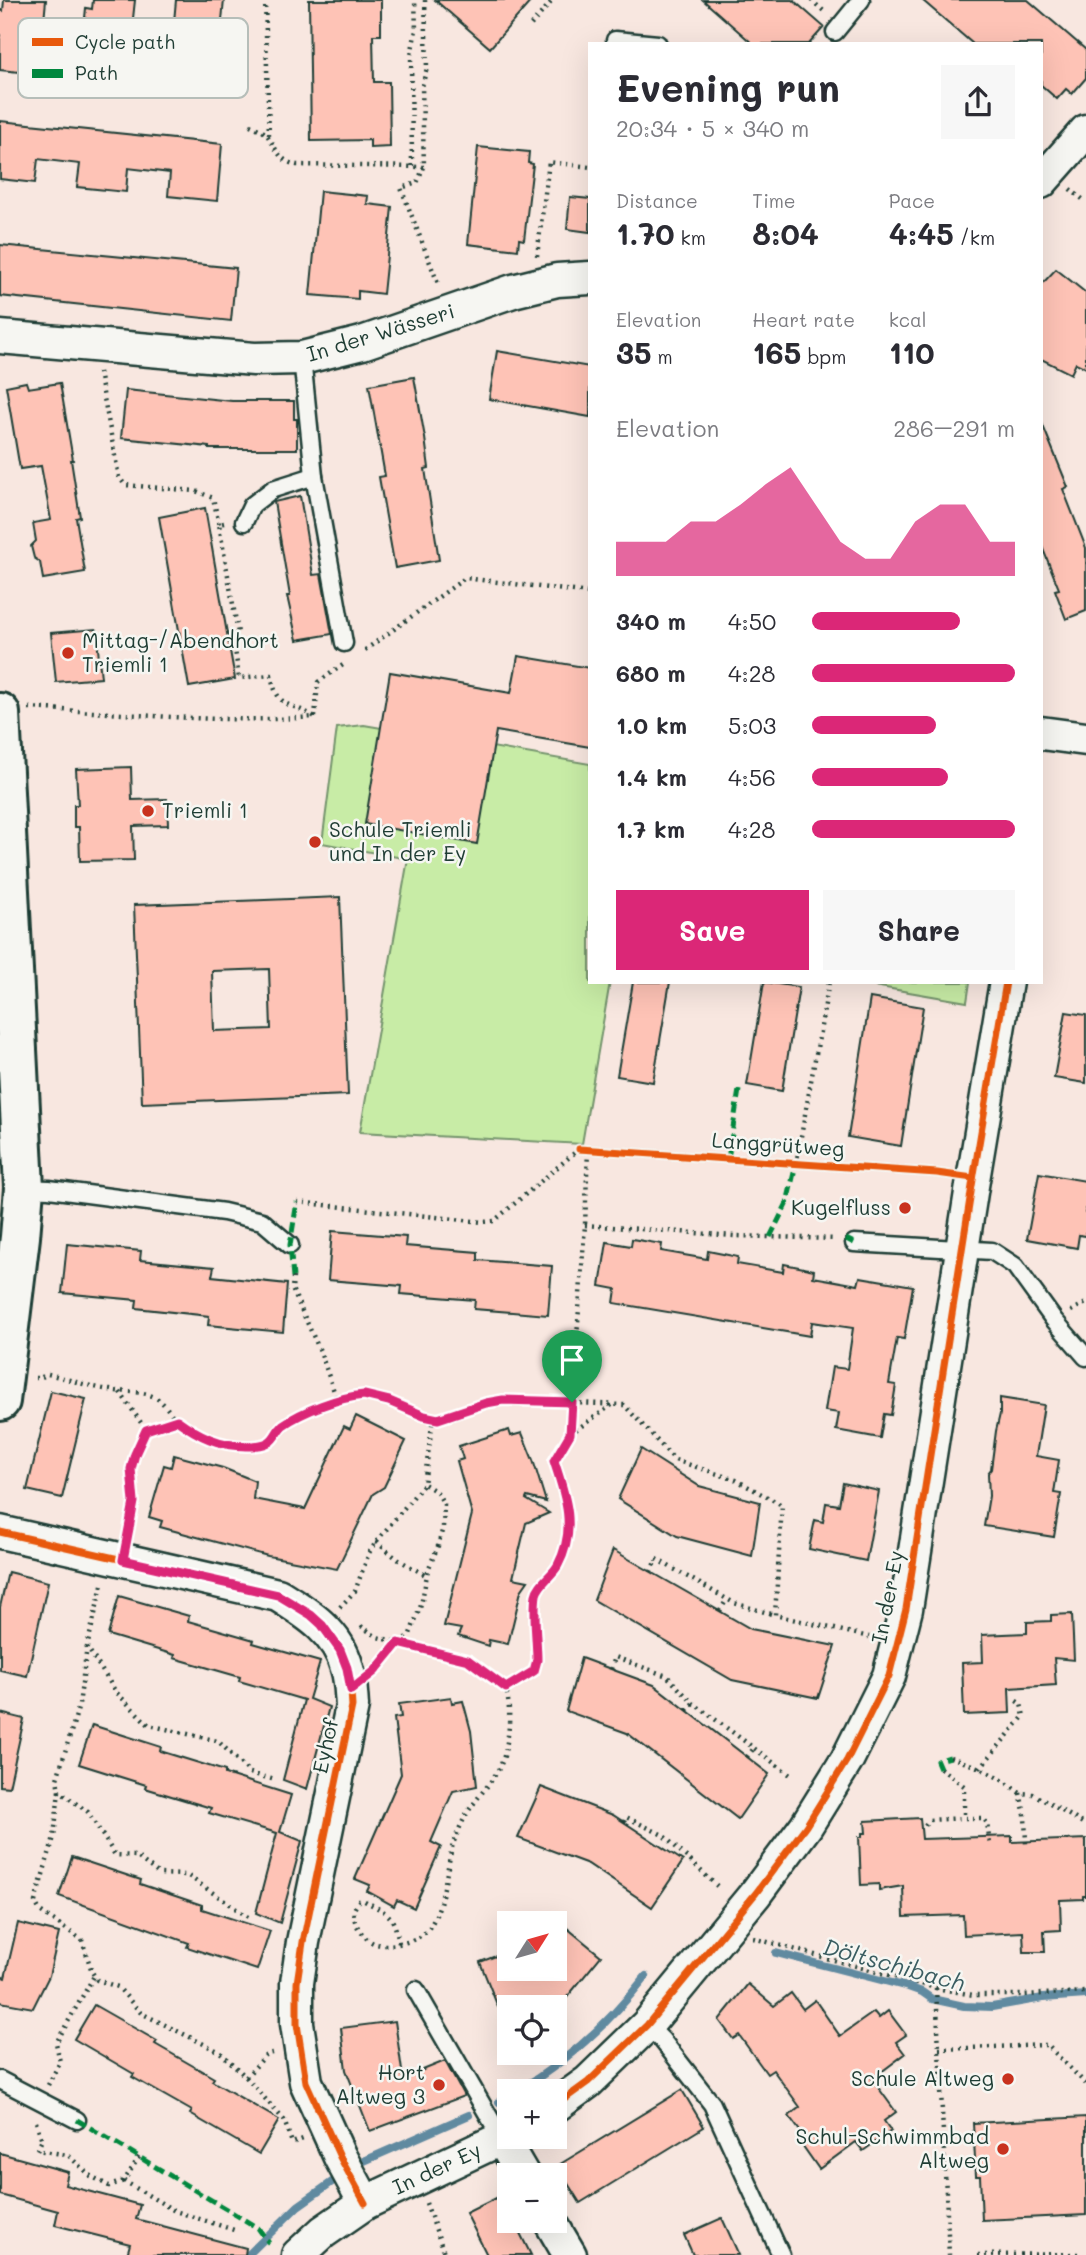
<!DOCTYPE html>
<meta charset="utf-8">
<style>
:root{--surface:#fff;--page:#f7f7f7;--text:#2b2b33;--muted:#7c7c81;--accent:#db2777}
body{margin:0;font-family:Mali,sans-serif;background:var(--page);color:var(--text);height:100vh;display:flex;flex-direction:column;font-size:26px;white-space:nowrap}
*{box-sizing:border-box;margin:0}
p{font-size:23px;color:var(--muted)}
.icon{flex:none;width:38px;height:38px;fill:none;stroke:currentColor;stroke-width:2;stroke-linecap:round;stroke-linejoin:round}
.map{position:relative;flex:1;overflow:hidden}
.panel{position:absolute;left:588px;top:42px;width:455px;height:942px;display:flex;flex-direction:column;background:var(--surface);border-radius:0px;box-shadow:0 7px 28px #0002}
.panel>*{flex:none}
.needle{width:46px;rotate:53deg}
.buttons{position:absolute;left:497px;top:1911px;display:grid;gap:14px}
.buttons a{display:grid;place-items:center;width:70px;height:70px;border-radius:0px;background:var(--surface);box-shadow:0 7px 28px #0002;font-size:35px}
.pin{position:absolute;display:grid;place-items:center;width:60px;height:60px;color:#fff;margin:-72px -30px;border-radius:50% 50% 50% 0;rotate:-45deg;box-shadow:0 0 7px #0007}
.pin .icon{rotate:45deg}
.round{display:grid;place-items:center;flex:none;width:74px;height:74px;border-radius:0px;background:var(--page)}
.headline{display:flex;align-items:center;justify-content:space-between;height:119px;padding:0 28px}
h1{font-size:38px;font-weight:700;line-height:52px}
.metrics{display:grid;grid-template-columns:repeat(3,1fr);gap:10px;height:119px;padding:7px 28px}
.metrics div{display:grid;align-content:center}
.metrics b{font-size:30px;font-weight:700}
.metrics small{font-size:19px;font-weight:400}
.metrics p{font-size:19px}
.chart{height:196px;padding:14px 28px}
.chart p{display:flex;justify-content:space-between}
.chart svg{width:100%;height:126px;margin-top:7px;fill:var(--accent);opacity:.7}
.primary-button{display:flex;gap:14px;margin-top:auto;padding:14px 28px}
.primary-button a{flex:1;height:80px;border-radius:0px;background:var(--accent);color:#fff;font-size:28px;font-weight:700;line-height:80px;text-align:center}
.primary-button a+a{background:var(--page);color:var(--text)}
ul{padding:0 28px;list-style:none;font-size:23px}
li{display:grid;grid-template-columns:112px 84px 1fr;align-items:center;height:52px}
li i{height:18px;border-radius:9px;background:var(--accent)}
.map>svg:first-child{display:block}
</style>
<div class="map">
<svg width="1086" height="2255" viewBox="0 0 1086 2255">
<rect width="100%" height="100%" fill="#f8e7e0"/>
<filter id="ink" filterUnits="userSpaceOnUse"><feTurbulence type="fractalNoise" baseFrequency=".0143" numOctaves="2"/><feDisplacementMap in="SourceGraphic" scale="14" xChannelSelector="R" yChannelSelector="G"/><feConvolveMatrix kernelMatrix="1 2 1 2 8 2 1 2 1" color-interpolation-filters="sRGB"/></filter>
<g filter="url(#ink)">
<g fill="#c8eca6" stroke="#74946d" stroke-width="2">
<path d="M364 725 590 764V982H610L582 1144 360 1132 408 859 322 843 337 728Z"/>
<path d="M851 982H970L967 1002Z"/>
</g>
<g fill="none" stroke-linecap="round" stroke-linejoin="round">
<g stroke="#618aa0" stroke-width="8">
<path d="M776 1953 908 1987 922 1992 932 1999 964 2006 992 2007 1043 1998 1086 1995"/>
<path d="M517 2091C567 2062 610 2022 646 1976"/>
<path d="M499 2102 509 2096"/>
<path d="M364 2161 469 2115"/>
<path d="M248 2255 298 2206 332 2182"/>
</g>
</g>
<g fill="#fec3b6" stroke="#1f3d34" stroke-width="2" fill-rule="evenodd">
<path d="M4 0H46L39 74 0 70V10L3 11Z"/>
<path d="M93 0H135L126 83 79 78 86 8 92 9Z"/>
<path d="M176 0H224L215 92 168 87Z"/>
<path d="M309 0H381V35H373L374 82H389L390 147 370 148V140L311 141Z"/>
<path d="M435 0H532L490 48Z"/>
<path d="M703 0H793L824 27 809 44H753Z"/>
<path d="M922 0H1028L1086 50V78L1072 94 1066 89 1057 99 1041 85V44H973Z"/>
<path d="M0 121 222 144 217 201 168 196 170 173 128 168 126 192 77 187 80 164 38 159 35 183 0 179Z"/>
<path d="M478 147 529 152 528 163 533 164 524 240 519 239 518 250 468 244Z"/>
<path d="M320 191 368 196 367 204 392 207 383 294 358 291V299L310 295Z"/>
<path d="M570 197 590 199V232L567 229Z"/>
<path d="M0 245 236 268 231 321 0 296Z"/>
<path d="M1056 269 1086 293V368L1076 363 1071 374 1041 359V285Z"/>
<path d="M497 351 590 367V417L489 399Z"/>
<path d="M414 377 425 438 429 468 425 469 439 560 395 568 379 477 385 476 369 385Z"/>
<path d="M26 382 28 388 60 383 73 460H71L80 517 76 518 85 572 43 579 40 562 34 558 31 546 36 541 33 523 51 520 41 466 20 469 6 386Z"/>
<path d="M126 390 232 401H294V419H297V449H209V447L121 438Z"/>
<path d="M1041 421 1068 487 1063 489 1086 548V611L1066 619 1055 590 1059 589 1041 544Z"/>
<path d="M300 496 313 575 321 574 332 634 297 640 287 596H290L274 502Z"/>
<path d="M205 508 235 679 189 687 159 517Z"/>
<path d="M96 629 101 678 56 682 51 633Z"/>
<path d="M518 656 590 668V747L496 731 477 844 365 824 390 672 511 693Z"/>
<path d="M131 767 132 800 167 799 168 825 133 826 134 860 80 861 79 827H74V805H78L76 769Z"/>
<path d="M340 897 348 1095 142 1103 134 905ZM269 969 271 1029 214 1031 212 971Z"/>
<path d="M633 982H670L653 1082 617 1076Z"/>
<path d="M764 982 799 987 782 1091 747 1085Z"/>
<path d="M870 998 923 1007 901 1146 848 1137Z"/>
<path d="M1066 1012 1086 1015V1083L1054 1078Z"/>
<path d="M1039 1173 1086 1181V1236L1079 1235 1077 1248 1027 1239Z"/>
<path d="M332 1231 406 1237 405 1246 478 1252V1260L552 1266 548 1315 474 1309 475 1300 401 1294 402 1286 328 1280Z"/>
<path d="M632 1239 662 1244 661 1251 707 1259 708 1251 738 1257 737 1264 783 1272 784 1264 814 1270 813 1277 858 1285 860 1277 913 1286 904 1339 897 1338 889 1384 896 1385 891 1415 884 1414 880 1438 836 1430 839 1413 825 1411 832 1367 847 1369 853 1328 812 1322 810 1336 614 1303 616 1289 600 1286 607 1242 631 1246Z"/>
<path d="M67 1244 141 1251 140 1260 214 1267 212 1276 287 1284 283 1332 208 1325 209 1316 136 1308 137 1300 62 1293Z"/>
<path d="M51 1391 86 1399 62 1498 27 1490Z"/>
<path d="M1000 1398 1044 1405 1036 1456 1059 1460 1054 1493 1061 1494 1054 1537 984 1526 989 1496 988 1473 991 1469 996 1431 1000 1414Z"/>
<path d="M356 1416 406 1441 384 1487 373 1494 337 1569 268 1556 160 1527 162 1521 149 1517 164 1465 171 1467 174 1455 223 1468 255 1481 253 1499 305 1509 344 1426 350 1429Z"/>
<path d="M509 1430 511 1436 522 1433 533 1460 546 1502 527 1497 526 1499 549 1513 526 1523 513 1578 528 1581 521 1591 508 1644 489 1640 488 1646 458 1636 461 1629 444 1626 472 1514 457 1461 463 1459 459 1446Z"/>
<path d="M641 1449 699 1486 760 1502 752 1556 677 1536 618 1499Z"/>
<path d="M843 1483 879 1491 866 1561 809 1549 815 1520 823 1522 826 1503 839 1505Z"/>
<path d="M613 1550 751 1629 835 1646 818 1698 732 1680 594 1600Z"/>
<path d="M8 1572 48 1582 27 1676 0 1670V1607Z"/>
<path d="M119 1596 189 1616 188 1621 254 1640 253 1643 320 1662 309 1699 329 1707 307 1789 283 1780 304 1700 239 1681 240 1677 174 1658 175 1655 108 1635Z"/>
<path d="M1072 1614 1074 1660 1054 1658 1056 1685 1009 1688 1010 1713 964 1715 962 1663 983 1662 982 1635 1027 1633V1622L1051 1621V1615Z"/>
<path d="M581 1658 654 1685 769 1774 738 1819 627 1733 566 1711Z"/>
<path d="M451 1697 452 1703 463 1701 471 1731 477 1786 453 1791 431 1842 441 1847 414 1908 397 1900 394 1906 367 1891 370 1885 355 1879 401 1774 394 1718 401 1717 399 1704Z"/>
<path d="M0 1713 24 1719 9 1787 0 1786Z"/>
<path d="M92 1725 161 1747 160 1751 225 1771V1774L291 1795 280 1832 302 1841 280 1923 256 1913 277 1833 209 1813 211 1808 145 1788 146 1785 79 1764Z"/>
<path d="M541 1787 613 1815 683 1861 652 1907 588 1864 518 1838Z"/>
<path d="M920 1818 922 1839 1012 1836V1842L1086 1839V1896H1083V1899L1060 1900 1061 1930 1044 1931 1045 1952H1024L1023 1932 964 1935 963 1915 904 1917 903 1886 879 1890V1884L861 1885 859 1837H862V1833H866L865 1821Z"/>
<path d="M72 1857 141 1880 140 1884 202 1905V1909L270 1931 257 1970 187 1947 189 1943 59 1896Z"/>
<path d="M555 1918 601 1956 559 2007H498L480 1962 509 1951V1969H555Z"/>
<path d="M18 1923 59 1933 49 1976 33 2008 0 2002V1976L5 1978Z"/>
<path d="M748 1984 774 2006 791 1993 803 2009 815 2000 840 2036 874 2012 879 2018 888 2011 906 2035 896 2042 905 2054 872 2079 896 2112 884 2121 891 2131 863 2151 856 2142 819 2169 800 2142 805 2138 789 2116 800 2107 773 2070 767 2074 739 2035 733 2039 719 2020Z"/>
<path d="M94 2005 157 2041 155 2044 214 2078 212 2081 279 2120 259 2154 190 2114 192 2111 132 2077 134 2074 74 2039Z"/>
<path d="M395 2021 403 2078 445 2061 464 2096 370 2131 346 2070 341 2028Z"/>
<path d="M682 2090 704 2127 580 2203 557 2166Z"/>
<path d="M1086 2117V2215L982 2220 980 2176H976L973 2123Z"/>
<path d="M0 2153 68 2172 65 2185 140 2205 136 2219 246 2248 245 2255H127L130 2244 55 2225 58 2211 0 2195Z"/>
<path d="M502 2195 509 2210V2221H514L531 2255H487L466 2213Z"/>
<path d="M722 2218 739 2255H693L684 2235Z"/>
</g>
<g fill="none" stroke-linecap="round" stroke-linejoin="round">
<g stroke="#1f3d34" stroke-width="21">
<g id="service">
<path d="M835 32 861 0"/>
<path d="M615 40 658 44"/>
<path d="M302 358 314 476 344 643"/>
<path d="M244 522 252 505 273 489 314 476"/>
<path d="M24 1188 49 1189 224 1212 262 1221 290 1245"/>
<path d="M854 1243 992 1251 1015 1266 1054 1320 1086 1357"/>
<path d="M416 1990 502 2139"/>
<path d="M647 2025 662 2040 712 2104 781 2255"/>
<path d="M0 2080 77 2120"/>
</g>
</g>
<g stroke="#1f3d34" stroke-width="37">
<g id="minor">
<path d="M1041 182 1086 131"/>
<path d="M0 337 254 359 302 358 362 343 513 291 557 280 590 278"/>
<path d="M1041 733 1086 739"/>
<path d="M0 1532 278 1595C307 1613 338 1632 347 1668 351 1680 351 1694 352 1706L303 1942 297 1983V2024L306 2082 340 2157 365 2203"/>
<path d="M555 2106 588 2082 647 2025 756 1893 806 1826 847 1760 889 1676 906 1609 972 1186 1006 982"/>
<path d="M502 2139 523 2175"/>
<path d="M550 2221 570 2255"/>
<path d="M298 2255 323 2232 365 2203 509 2135"/>
</g>
</g>
<g stroke="#1f3d34" stroke-width="44">
<path id="tertiary" d="M0 713 24 1188 20 1237 0 1401"/>
</g>
<g stroke="#1f3d34" stroke-width="4.5" stroke-dasharray="2 5" stroke-linecap="butt">
<path d="M265 0 269 135"/>
<path d="M425 0 427 68 422 86 424 167 417 183 401 188 439 286"/>
<path d="M811 0 826 13"/>
<path d="M531 25 553 0"/>
<path d="M250 125C257 128 265 131 269 138 278 152 280 161 297 165L424 167"/>
<path d="M412 166 411 55 416 30 415 0"/>
<path d="M1070 189 1086 202"/>
<path d="M537 256 549 162 590 167"/>
<path d="M99 372 119 477 125 485 196 491 213 498 219 524"/>
<path d="M224 523 219 524 238 633 233 635 239 678 271 675C278 711 290 701 315 717"/>
<path d="M365 650 465 578 590 593"/>
<path d="M29 708C124 713 220 724 314 717"/>
<path d="M315 717 318 682 343 665"/>
<path d="M796 1164 829 982"/>
<path d="M297 1202 483 1222 494 1221 579 1149"/>
<path d="M585 1225 735 1236 836 1239"/>
<path d="M293 1277 292 1289 320 1351 337 1400"/>
<path d="M1071 1311 1086 1303"/>
<path d="M35 1378H40L48 1374C69 1379 89 1387 110 1390 124 1393 139 1390 152 1396 165 1401 169 1413 178 1422 192 1433 213 1444 231 1446 241 1447 259 1448 268 1442 274 1439 277 1430 282 1426 295 1415 328 1403 345 1397 379 1387 405 1417 437 1419 453 1420 484 1403 503 1400L624 1405 675 1460 736 1480 782 1505 775 1615 869 1637"/>
<path d="M120 1392 146 1430 135 1454 131 1469 134 1502 128 1533"/>
<path d="M146 1430 177 1420"/>
<path d="M570 1434 612 1405"/>
<path d="M376 1542 399 1560 427 1576"/>
<path d="M651 1572 656 1559 734 1603 775 1615"/>
<path d="M102 1585 87 1647 116 1692 149 1725 218 1741 250 1773 275 1780"/>
<path d="M340 1607 355 1591 369 1553 376 1542 424 1484 433 1418"/>
<path d="M720 1611 727 1599"/>
<path d="M361 1626 377 1637 469 1659 506 1688"/>
<path d="M87 1647 79 1705 57 1779 59 1791 88 1812 115 1855 136 1856 159 1874 187 1875 248 1917"/>
<path d="M377 1669 391 1650 410 1634 421 1605 428 1570 438 1546 443 1527 444 1504 437 1492 424 1484"/>
<path d="M611 1669 615 1657 667 1676 693 1703 793 1777"/>
<path d="M687 1710 693 1703"/>
<path d="M747 1757 754 1748"/>
<path d="M950 1757 980 1768 1004 1781 1020 1793 1033 1794 1086 1825"/>
<path d="M940 1768 964 1786V1818H983L987 1823 990 1844"/>
<path d="M980 1768 1024 1716 1021 1704 1015 1700"/>
<path d="M59 1791 54 1837 35 1902 40 1911 82 1940 92 1972 97 1980 118 1987 141 2013 220 2052 246 2077 267 2054 272 2053"/>
<path d="M1020 1793 1025 1815 1026 1844"/>
<path d="M624 1822 626 1817 663 1835 717 1886"/>
<path d="M925 1825 929 1820 964 1818"/>
<path d="M753 1938 936 1988 973 1995H1022L1086 1992"/>
<path d="M399 1943C393 1912 389 1915 363 1900L359 1901C357 1904 355 1907 354 1910 351 1922 365 1941 376 1944 390 1947 412 1943 423 1934 443 1919 446 1868 453 1844 458 1831 464 1817 472 1806 484 1789 498 1776 504 1756 510 1732 511 1712 506 1688L534 1671 537 1660 536 1593C543 1585 552 1576 557 1567 578 1532 566 1496 554 1461L570 1434 585 1225 588 1150"/>
<path d="M936 1988 949 2255"/>
<path d="M939 2049 1047 2045 1086 2084"/>
<path d="M246 2077 284 2120 292 2143 303 2139"/>
<path d="M48 2085 60 2062 56 2043 94 1976"/>
<path d="M36 2122 42 2140 37 2150 68 2155 89 2175 109 2186 124 2181"/>
<path d="M139 2157 124 2181 175 2211 234 2230"/>
<path d="M426 2203 445 2255"/>
<path d="M978 2255 1083 2254"/>
</g>
<use href="#service" stroke="#f6f6f2" stroke-width="16"/>
<use href="#minor" stroke="#f6f6f2" stroke-width="32"/>
<use href="#tertiary" stroke="#f6f6f2" stroke-width="38"/>
<g stroke="#00873e" stroke-width="5" stroke-dasharray="10 5" stroke-linecap="butt">
<path d="M728 1159 739 1090"/>
<path d="M770 1237 787 1203 796 1164"/>
<path d="M846 1239 854 1243"/>
<path d="M293 1277 290 1245 297 1202"/>
<path d="M940 1768 937 1761 950 1757"/>
<path d="M77 2120 258 2228 269 2243"/>
</g>
<g stroke="#f6f6f2" stroke-width="11">
<g id="cycleway">
<path d="M579 1149 937 1173 973 1178"/>
<path d="M0 1532 278 1595C307 1613 338 1632 347 1668 351 1680 351 1694 352 1706L303 1942 297 1983V2024L306 2082 340 2157 365 2203"/>
<path d="M555 2106 588 2082 647 2025 756 1893 806 1826 847 1760 889 1676 906 1609 972 1186 1006 982"/>
</g>
</g>
<use href="#cycleway" stroke="#e8590c" stroke-width="7"/>
</g>
</g>
<g fill="none" stroke-linecap="round" stroke-linejoin="round" filter="url(#ink)">
<g stroke="#fff" stroke-width="14">
<path id="route" d="M364 1395 389 1401 424 1416 438 1419 486 1403 503 1400 572 1402 570 1434 554 1461C566 1497 577 1529 558 1565 553 1575 538 1584 536 1595 533 1614 537 1641 537 1660L534 1671 506 1688 468 1660 398 1643 375 1671 351 1690 347 1668 340 1650 322 1625 311 1615 278 1595 123 1560 134 1502 131 1469 135 1454 146 1430 177 1420C199 1436 219 1446 247 1446 253 1446 264 1445 269 1442 275 1439 277 1430 283 1425 303 1411 340 1397 364 1395Z"/>
</g>
<use href="#route" stroke="#db2777" stroke-width="9"/>
</g>
<g fill="#c8321e" stroke="#f6f6f2" stroke-width="2.5">
<circle cx="68" cy="653" r="7"/>
<circle cx="148" cy="811" r="7"/>
<circle cx="315" cy="842" r="7"/>
<circle cx="905" cy="1208" r="7"/>
<circle cx="1008" cy="2079" r="7"/>
<circle cx="439" cy="2085" r="7"/>
<circle cx="1003" cy="2149" r="7"/>
</g>
<g text-anchor="middle" stroke-width="5" stroke-linejoin="round" paint-order="stroke">
<g font-size="21" fill="#1f3d34" stroke="#f6f6f2">
<text transform="translate(381 333) rotate(-17)" y="7">In der Wässeri</text>
<text transform="translate(778 1145) rotate(4)" y="7">Langgrütweg</text>
<text transform="translate(888 1597) rotate(-79)" y="7">In der Ey</text>
<text transform="translate(326 1746) rotate(-78)" y="7">Eyhof</text>
<text transform="translate(437 2169) rotate(-25)" y="7">In der Ey</text>
</g>
<g font-size="21" fill="#1f3d34" stroke="#f6f6f2" text-anchor="end">
<text x="82" y="648" text-anchor="start">Mittag-/Abendhort<tspan x="82" dy="24">Triemli 1</tspan></text>
<text x="162" y="818" text-anchor="start">Triemli 1</text>
<text x="329" y="837" text-anchor="start">Schule Triemli<tspan x="329" dy="24">und In der Ey</tspan></text>
<text x="891" y="1215">Kugelfluss</text>
<text x="425" y="2080">Hort<tspan x="425" dy="24">Altweg 3</tspan></text>
<text x="994" y="2086">Schule Altweg</text>
<text x="989" y="2144">Schul-Schwimmbad<tspan x="989" dy="24">Altweg</tspan></text>
</g>
<g font-size="23" font-style="italic" fill="#3a5d61" stroke="#f6f6f2">
<text transform="translate(894 1965) rotate(15)" y="8">Döltschibach</text>
</g>
</g>
<rect x="18" y="18" width="230" height="80" rx="10" fill="#f6f6f2" stroke="#b6beb9" stroke-width="2"/>
<rect x="32" y="38" width="31" height="8" fill="#e8590c"/>
<rect x="32" y="69" width="31" height="9" fill="#00873e"/>
<g font-size="19" fill="#1f3d34">
<text x="75" y="49">Cycle path</text>
<text x="75" y="80">Path</text>
</g>
</svg>
<div class="buttons">
<a><svg class="needle" viewBox="-14 -14 28 28"><path d="M0-13l5 13h-10z" fill="#e53935"/><path d="M0 13l5-13h-10z" fill="#7c7c81"/></svg></a>
<a><svg class="icon" aria-label="locate" viewBox="0 0 24 24"><circle cx="12" cy="12" r="6"/><path d="M12 2v4M12 18v4M2 12h4M18 12h4"/></svg></a>
<a>+</a>
<a>−</a>
</div>
<div class="pin" style="left:572px;top:1402px;background:#1e9e55"><svg class="icon" aria-label="arrive" viewBox="0 0 24 24"><path d="M6 21V4h12l-3 4 3 4H6"/></svg></div>
<section class="panel">
<div class="headline"><div><h1>Evening run</h1><p>20:34 · 5 × 340 m</p></div><a class="round"><svg class="icon" aria-label="share" viewBox="0 0 24 24"><path d="M12 15V3M7 8l5-5 5 5M5 13v7h14v-7"/></svg></a></div>
<div class="metrics">
<div><p>Distance</p><b>1.70<small> km</small></b></div>
<div><p>Time</p><b>8:04</b></div>
<div><p>Pace</p><b>4:45<small> /km</small></b></div>
</div>
<div class="metrics">
<div><p>Elevation</p><b>35<small> m</small></b></div>
<div><p>Heart rate</p><b>165<small> bpm</small></b></div>
<div><p>kcal</p><b>110</b></div>
</div>
<div class="chart"><p><span>Elevation</span>286–291 m</p>
<svg viewBox="0 0 160 44" preserveAspectRatio="none"><path d="M0 44V32L10 32L20 32L30 25L40 25L50 19L60 12L70 6L80 19L90 32L100 38L110 38L120 25L130 19L140 19L150 32L160 32V44z"/></svg>
</div>
<ul>
<li><b>340 m</b>4:50<i style="width:73%"></i></li>
<li><b>680 m</b>4:28<i style="width:100%"></i></li>
<li><b>1.0 km</b>5:03<i style="width:61%"></i></li>
<li><b>1.4 km</b>4:56<i style="width:67%"></i></li>
<li><b>1.7 km</b>4:28<i style="width:100%"></i></li>
</ul>
<div class="primary-button"><a>Save</a><a>Share</a></div>
</section>
</div>
